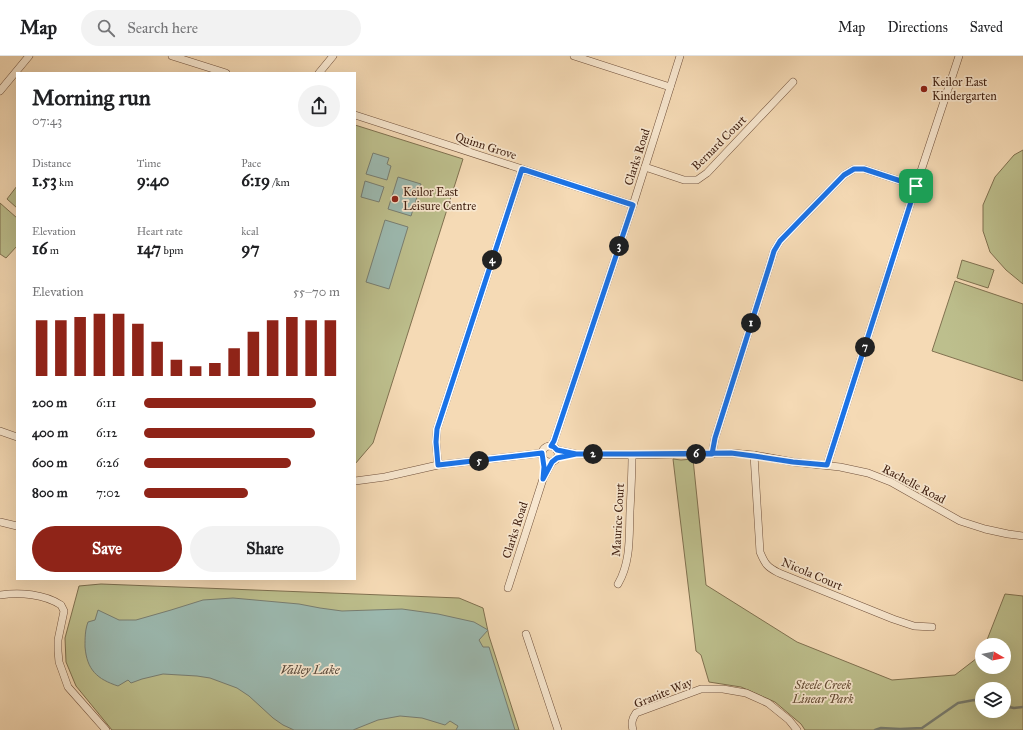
<!DOCTYPE html>
<meta charset="utf-8">
<style>
:root{--surface:#fff;--page:#f2f2f2;--text:#202124;--muted:#757577;--line:#e0e0e0;--accent:#8f2418}
body{margin:0;font-family:"IM FELL Great Primer",serif;background:var(--page);color:var(--text);height:100vh;display:flex;flex-direction:column;font-size:15px;white-space:nowrap}
*{box-sizing:border-box;margin:0}
p{font-size:13px;color:var(--muted)}
.icon{flex:none;width:22px;height:22px;fill:none;stroke:currentColor;stroke-width:2;stroke-linecap:round;stroke-linejoin:round}
.map{position:relative;flex:1;overflow:hidden}
.side{position:absolute;left:16px;top:16px;width:340px;height:508px;display:flex;flex-direction:column;background:var(--surface);border-radius:0px;box-shadow:0 4px 16px #0002}
.side>*{flex:none}
.needle{width:26px;rotate:100deg}
.fabs{position:absolute;left:975px;top:582px;display:grid;gap:8px}
.fabs a{display:grid;place-items:center;width:36px;height:36px;border-radius:50%;background:var(--surface);box-shadow:0 4px 16px #0002;font-size:20px}
.pin{position:absolute;display:grid;place-items:center;width:34px;height:34px;color:#fff;margin:-17px;border-radius:8px;box-shadow:0 2px 6px #0006}
.km{position:absolute;width:20px;height:20px;margin:-10px;border-radius:50%;background:#222;color:#fff;font-size:11px;line-height:20px;text-align:center}
.round{display:grid;place-items:center;flex:none;width:42px;height:42px;border-radius:21px;background:var(--page)}
.overview{display:flex;align-items:center;justify-content:space-between;height:68px;padding:0 16px}
h1{font-size:22px;font-weight:800;line-height:30px}
.metrics{display:grid;grid-template-columns:repeat(3,1fr);gap:6px;height:68px;padding:4px 16px}
.metrics div{display:grid;align-content:center}
.metrics b{font-size:17px;font-weight:800}
.metrics small{font-size:11px;font-weight:400}
.metrics p{font-size:11px}
.chart{height:112px;padding:8px 16px}
.chart p{display:flex;justify-content:space-between}
.chart svg{width:100%;height:72px;margin-top:4px;stroke:var(--accent);stroke-width:6}
.cta{display:flex;gap:8px;margin-top:auto;padding:8px 16px}
.cta a{flex:1;height:46px;border-radius:24px;background:var(--accent);color:#fff;font-size:16px;font-weight:800;line-height:46px;text-align:center}
.cta a+a{background:var(--page);color:var(--text)}
ul{padding:0 16px;list-style:none;font-size:13px}
li{display:grid;grid-template-columns:64px 48px 1fr;align-items:center;height:30px}
li i{height:10px;border-radius:5px;background:var(--accent)}
header{display:flex;align-items:center;gap:24px;box-sizing:border-box;height:56px;padding:0 20px;background:var(--surface);border-bottom:1px solid var(--line)}
header strong{font-size:19px}
nav{display:flex;gap:22px;margin-inline-start:auto;font-size:14px}
.search{width:280px;height:36px;background:var(--page);display:flex;align-items:center;gap:10px;box-sizing:border-box;padding:0 14px;border-radius:22px;color:var(--muted);font-size:15px}
.map>svg:first-child{display:block}
</style>
<header>
<strong>Map</strong>
<div class="search"><svg class="icon" aria-label="search" viewBox="0 0 24 24"><circle cx="10" cy="10" r="6"/><path d="M15 15l6 6"/></svg>Search here</div>
<nav><a>Map</a><a>Directions</a><a>Saved</a></nav>
</header>
<div class="map">
<svg width="1023" height="674" viewBox="0 0 1023 674">
<rect width="100%" height="100%" fill="#f5dab5"/>
<filter id="stains"><feTurbulence type="fractalNoise" baseFrequency=".005" numOctaves="4"/><feColorMatrix values="0 0 0 0 .2 0 0 0 0 .09 0 0 0 0 .02 0 0 0 .5 -.17"/></filter>
<radialGradient id="worn" r=".72"><stop offset=".6" stop-color="#630" stop-opacity="0"/><stop offset="1" stop-color="#630" stop-opacity=".3"/></radialGradient>
<g fill="#bdbf8d" stroke="#807150" fill-rule="evenodd">
<path d="M355 69 463 103 373 387 355 408Z"/>
<path d="M1023 94V228L1006 214 990 196 983 175V149L995 121 1014 99Z"/>
<path d="M17 130V152L7 143Z"/>
<path d="M0 147 17 162V190L6 202 0 198Z"/>
<path d="M962 204 994 214 988 232 957 222Z"/>
<path d="M955 225 1023 248V325L932 295Z"/>
<path d="M673 403 681 404 693 403 706 529 797 586 892 624 955 619 981 599 982 596V611H1004V589H985L1005 538 1023 540V674H805L801 668 775 646 741 631 709 626 701 599 696 595ZM982 633H1004V655H982Z"/>
<path d="M101 528 459 542 483 552 489 580 519 674H112L76 630 66 606 65 582 79 530Z"/>
</g>
<g fill="#9cbab1" stroke="#787e72">
<path d="M373 97 389 102 387 108 391 110 387 124 366 118Z"/>
<path d="M398 121 421 128 411 160 388 153Z"/>
<path d="M365 125 384 131 379 146 361 141Z"/>
<path d="M385 164 408 171 389 233 366 226Z"/>
<path d="M233 542 299 548 320 552 342 555 402 553 438 558 474 566 488 574 479 584 483 591H489L515 674H456L458 670 450 665 445 669 422 662 400 660 378 664 353 674H294L283 669 273 662 249 640 237 632 210 622 197 620 163 618 142 623 131 627 128 624 118 630C97 623 87 614 85 591 85 582 85 574 88 566L95 564 98 554 119 564H136L171 554 203 544Z"/>
</g>
<g fill="none" stroke-linecap="round" stroke-linejoin="round">
<g stroke="#787e72" stroke-width="2.5">
<path d="M1004 650 1014 652 1023 651"/>
<path d="M875 674 881 672 900 673 922 672 958 647 974 644 982 645"/>
</g>
<g stroke="#70513c" stroke-width="8">
<g id="street">
<path d="M172 0 226 17"/>
<path d="M574 0 670 31"/>
<path d="M319 17 333 0"/>
<path d="M0 35 29 0"/>
<path d="M355 59 633 149"/>
<path d="M645 111 684 124H697L707 117 793 26"/>
<path d="M0 375 17 381"/>
<path d="M551 390 554 385 633 149 680 0"/>
<circle cx="550" cy="398" r="8"/>
<path d="M557 394 576 398 632 399 731 397 754 399 793 406 840 411 868 417 891 426 960 465 985 473 1008 478 1023 480"/>
<path d="M712 398 715 382 771 205 774 195 780 185 844 119 854 113H864L916 130"/>
<path d="M754 399 760 496C765 508 767 511 779 517L893 563 914 570 932 571"/>
<path d="M438 409 436 386 437 373 522 113"/>
<path d="M827 409 916 130 959 0"/>
<path d="M355 425 385 421 438 409 542 397"/>
<path d="M0 466 17 470"/>
<path d="M618 528C631 506 629 480 630 455 631 436 632 417 632 399"/>
<path d="M508 532 543 423 552 406"/>
<path d="M0 539C20 536 44 538 61 549L64 555 58 584V595L59 606 63 617 68 631 106 674"/>
<path d="M526 578 558 674"/>
<path d="M633 674C631 667 632 663 636 657L701 633H723L746 637 768 647 789 664 797 674"/>
</g>
</g>
<use href="#street" stroke="#f8e7cf" stroke-width="7"/>
</g>
<g fill="none" stroke-linecap="round" stroke-linejoin="round">
<g stroke="#fff" stroke-width="8">
<path id="route" d="M916 130 864 113H854L844 119 780 185 774 195 771 205 715 382 712 398H576L557 394 554 391 551 390 554 385 633 149 522 113 437 373 436 386 438 409 542 397 544 411 543 423 552 406 557 402 576 398H632L731 397 754 400 793 406 827 409 916 130"/>
</g>
<use href="#route" stroke="#1a73e8" stroke-width="5"/>
</g>
<g fill="#8f2418" stroke="#f8e7cf" stroke-width="1.5">
<circle cx="924" cy="33" r="4"/>
<circle cx="395" cy="143" r="4"/>
</g>
<g text-anchor="middle" stroke-width="3.5" stroke-linejoin="round" paint-order="stroke">
<g font-size="12" fill="#432314" stroke="#f8e7cf" text-anchor="start">
<text x="932" y="30">Keilor East<tspan x="932" dy="14">Kindergarten</tspan></text>
<text x="403" y="140">Keilor East<tspan x="403" dy="14">Leisure Centre</tspan></text>
</g>
<g font-size="12" fill="#432314" stroke="#f8e7cf">
<text transform="translate(719 87) rotate(-45)" y="4">Bernard Court</text>
<text transform="translate(486 90) rotate(18)" y="4">Quinn Grove</text>
<text transform="translate(637 101) rotate(-72)" y="4">Clarks Road</text>
<text transform="translate(914 428) rotate(28)" y="4">Rachelle Road</text>
<text transform="translate(618 464) rotate(-87)" y="4">Maurice Court</text>
<text transform="translate(515 474) rotate(-72)" y="4">Clarks Road</text>
<text transform="translate(812 518) rotate(23)" y="4">Nicola Court</text>
<text transform="translate(663 637) rotate(-22)" y="4">Granite Way</text>
</g>
<g font-size="12" font-style="italic" fill="#624a32" stroke="#f8e7cf">
<text x="823" y="633">Steele Creek<tspan x="823" dy="14">Linear Park</tspan></text>
</g>
<g font-size="13" font-style="italic" fill="#59493b" stroke="#f8e7cf">
<text x="310" y="618">Valley Lake</text>
</g>
</g>
<rect width="100%" height="100%" filter="url(#stains)"/>
<rect width="100%" height="100%" fill="url(#worn)"/>
</svg>
<div class="fabs">
<a><svg class="needle" viewBox="-14 -14 28 28"><path d="M0-13l5 13h-10z" fill="#e53935"/><path d="M0 13l5-13h-10z" fill="#757577"/></svg></a>
<a><svg class="icon" aria-label="layers" viewBox="0 0 24 24"><path d="M12 4l9 5-9 5-9-5zM3 14l9 5 9-5"/></svg></a>
</div>
<div class="pin" style="left:916px;top:130px;background:#1e9e55"><svg class="icon" aria-label="arrive" viewBox="0 0 24 24"><path d="M6 21V4h12l-3 4 3 4H6"/></svg></div>
<b class="km" style="left:751px;top:267px">1</b>
<b class="km" style="left:593px;top:398px">2</b>
<b class="km" style="left:619px;top:190px">3</b>
<b class="km" style="left:492px;top:204px">4</b>
<b class="km" style="left:479px;top:405px">5</b>
<b class="km" style="left:696px;top:398px">6</b>
<b class="km" style="left:865px;top:291px">7</b>
<section class="side">
<div class="overview"><div><h1>Morning run</h1><p>07:43</p></div><a class="round"><svg class="icon" aria-label="share" viewBox="0 0 24 24"><path d="M12 15V3M7 8l5-5 5 5M5 13v7h14v-7"/></svg></a></div>
<div class="metrics">
<div><p>Distance</p><b>1.53<small> km</small></b></div>
<div><p>Time</p><b>9:40</b></div>
<div><p>Pace</p><b>6:19<small> /km</small></b></div>
</div>
<div class="metrics">
<div><p>Elevation</p><b>16<small> m</small></b></div>
<div><p>Heart rate</p><b>147<small> bpm</small></b></div>
<div><p>kcal</p><b>97</b></div>
</div>
<div class="chart"><p><span>Elevation</span>55–70 m</p>
<svg viewBox="0 0 160 44" preserveAspectRatio="none"><path d="M5 44V10M15 44V10M25 44V8M35 44V6M45 44V6M55 44V12M65 44V23M75 44V34M85 44V38M95 44V36M105 44V27M115 44V17M125 44V10M135 44V8M145 44V10M155 44V10"/></svg>
</div>
<ul>
<li><b>200 m</b>6:11<i style="width:88%"></i></li>
<li><b>400 m</b>6:12<i style="width:87%"></i></li>
<li><b>600 m</b>6:26<i style="width:75%"></i></li>
<li><b>800 m</b>7:02<i style="width:53%"></i></li>
</ul>
<div class="cta"><a>Save</a><a>Share</a></div>
</section>
</div>
